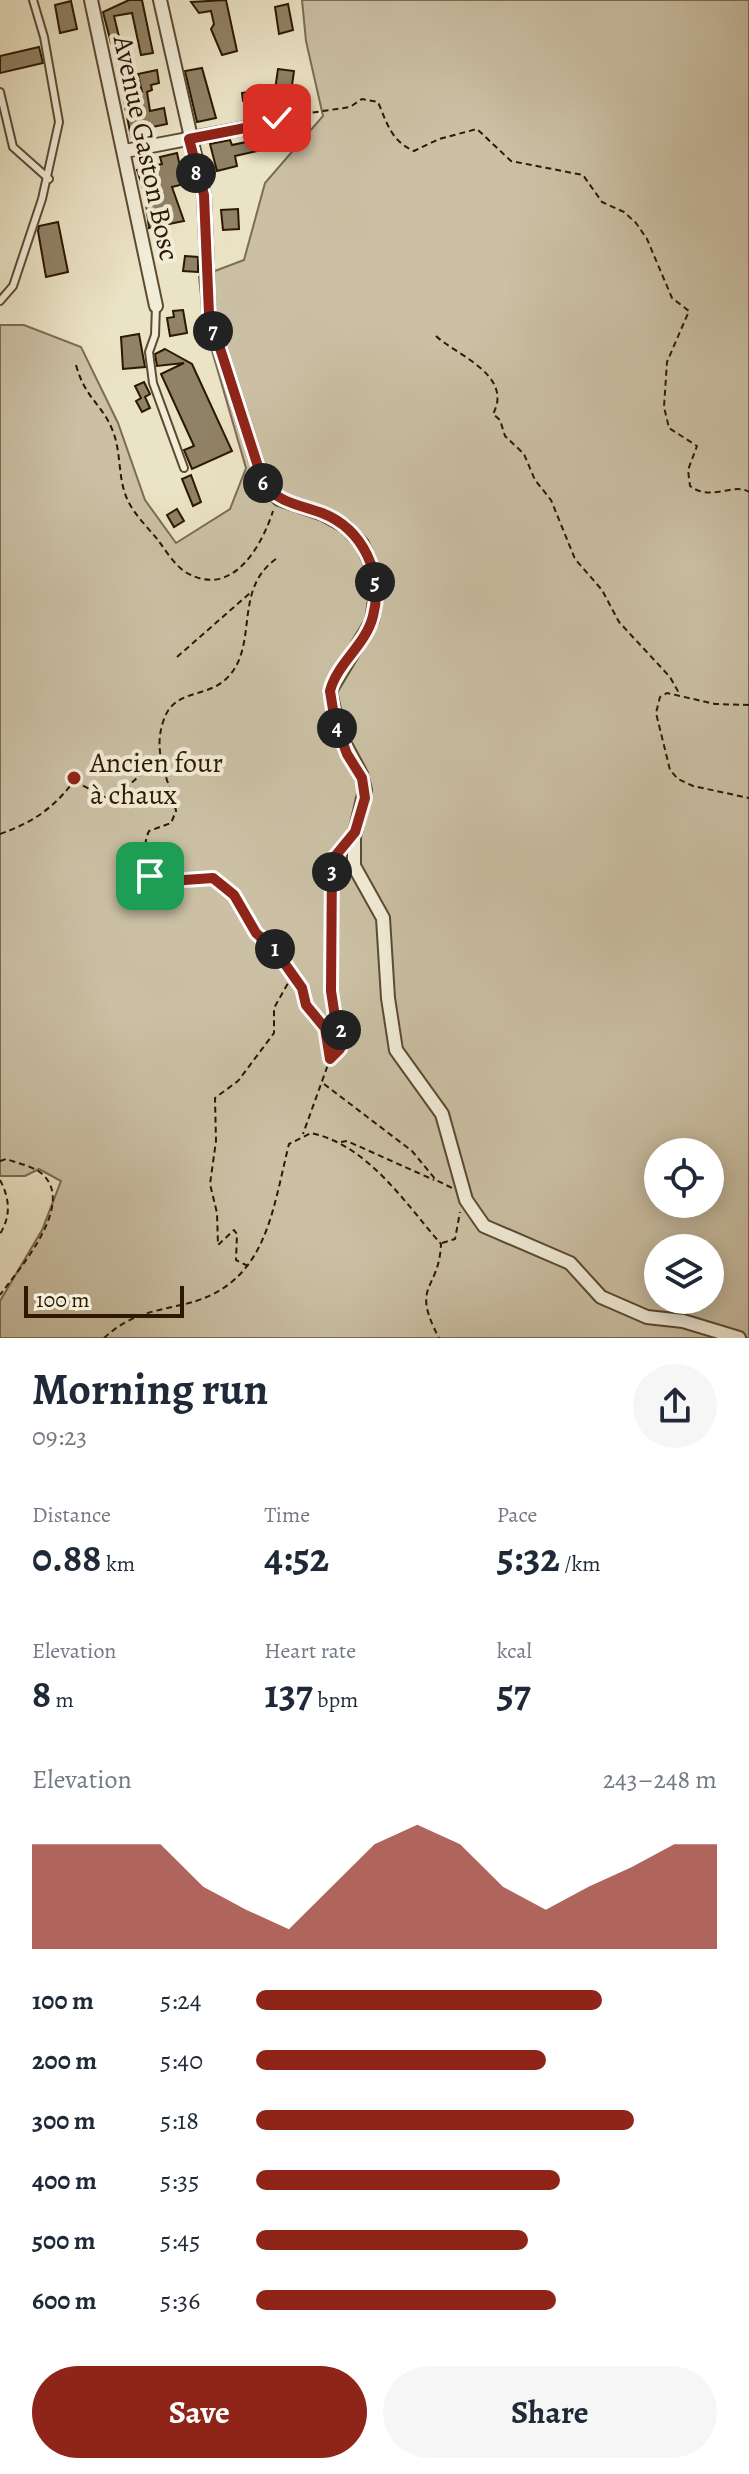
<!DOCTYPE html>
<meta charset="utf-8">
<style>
:root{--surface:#fff;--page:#f6f6f7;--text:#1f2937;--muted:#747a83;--accent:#8f2418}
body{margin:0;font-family:Alegreya,serif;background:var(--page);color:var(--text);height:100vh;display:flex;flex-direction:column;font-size:30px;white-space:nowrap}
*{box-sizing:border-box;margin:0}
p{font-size:26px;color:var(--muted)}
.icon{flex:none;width:44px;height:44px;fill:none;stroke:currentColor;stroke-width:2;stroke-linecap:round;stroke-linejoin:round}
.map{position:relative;height:1338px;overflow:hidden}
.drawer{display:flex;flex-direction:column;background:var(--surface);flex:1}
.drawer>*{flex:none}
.fabs{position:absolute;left:644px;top:1138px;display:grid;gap:16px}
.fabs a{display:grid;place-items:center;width:80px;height:80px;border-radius:50%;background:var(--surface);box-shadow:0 4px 20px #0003;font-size:40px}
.scale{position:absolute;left:24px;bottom:20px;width:160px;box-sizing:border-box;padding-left:8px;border:4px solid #2d1800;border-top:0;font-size:22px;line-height:28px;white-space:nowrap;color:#2d1800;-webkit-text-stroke:6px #f2edd9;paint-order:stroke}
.pin{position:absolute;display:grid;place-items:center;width:68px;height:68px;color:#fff;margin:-34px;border-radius:16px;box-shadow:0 4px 12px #0006}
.km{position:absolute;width:40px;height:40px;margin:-20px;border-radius:50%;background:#222;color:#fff;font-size:22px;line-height:40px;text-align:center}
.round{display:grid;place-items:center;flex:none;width:84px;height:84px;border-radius:42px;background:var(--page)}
.overview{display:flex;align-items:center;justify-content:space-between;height:136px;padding:0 32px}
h1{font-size:44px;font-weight:700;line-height:60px}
.figures{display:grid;grid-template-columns:repeat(3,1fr);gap:12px;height:136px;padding:8px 32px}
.figures div{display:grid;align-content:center}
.figures b{font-size:40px;font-weight:700}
.figures small{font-size:22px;font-weight:400}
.figures p{font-size:22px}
.chart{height:224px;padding:16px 32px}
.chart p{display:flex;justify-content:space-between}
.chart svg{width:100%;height:144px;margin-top:8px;fill:var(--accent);opacity:.7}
.primary-button{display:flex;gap:16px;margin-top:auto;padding:16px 32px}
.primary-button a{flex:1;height:92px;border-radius:48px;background:var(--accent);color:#fff;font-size:32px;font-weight:700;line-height:92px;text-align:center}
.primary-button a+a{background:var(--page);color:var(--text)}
ul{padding:0 32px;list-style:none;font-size:26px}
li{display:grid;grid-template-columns:128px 96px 1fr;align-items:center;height:60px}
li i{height:20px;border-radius:10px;background:var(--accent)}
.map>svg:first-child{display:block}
</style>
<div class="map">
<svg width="749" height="1338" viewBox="0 0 749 1338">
<rect width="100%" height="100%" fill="#ebe3c5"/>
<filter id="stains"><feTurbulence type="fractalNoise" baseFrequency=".0025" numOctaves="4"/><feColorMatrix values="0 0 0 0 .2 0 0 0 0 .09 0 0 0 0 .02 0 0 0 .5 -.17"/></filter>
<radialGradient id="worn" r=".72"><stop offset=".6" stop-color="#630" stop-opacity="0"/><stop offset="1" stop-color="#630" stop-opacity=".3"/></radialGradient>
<path fill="#cbc0a4" stroke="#7c6c52" stroke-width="2" fill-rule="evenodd" d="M302 0H749V1338H0V1301L42 1230 61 1181 39 1169 25 1176H0V325H24L81 347 118 423 145 500 176 543 230 509 246 468 204 323 199 277 244 260 265 183 323 116 306 41ZM658 1152H710V1204H658ZM658 1248H710V1300H658Z"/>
<g fill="#908266" stroke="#2d1800" stroke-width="2">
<path d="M129 0H142L153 53 141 55 132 13 114 16 120 41 111 43 103 12Z"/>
<path d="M226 0 237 51 222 55 211 29 214 24 211 11 199 13 191 2Z"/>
<path d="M71 1 77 29 60 33 55 5Z"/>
<path d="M288 4 293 30 279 34 275 7Z"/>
<path d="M39 47 43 63 0 73V56Z"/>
<path d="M202 68 216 118 197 122 185 71Z"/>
<path d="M278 69 294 71 289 107 279 106 277 97H274Z"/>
<path d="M157 70 159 83 151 85 152 90 147 92 150 111 164 108 167 124 138 130 140 139 135 140 131 137 123 96 142 92 138 74Z"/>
<path d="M257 90 259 99 243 101 242 93Z"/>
<path d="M260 139 262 150 235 156 237 166 217 171 210 144 230 140 232 145Z"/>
<path d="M177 153 184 184 172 187 184 221 149 228 145 194 137 170 162 164 160 157Z"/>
<path d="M238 209 239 229 223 230 221 210Z"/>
<path d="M58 222 68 272 46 277 38 231 39 226Z"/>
<path d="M185 256 198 257V272L183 271Z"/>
<path d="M183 310 187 333 170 336 167 318 174 317 173 311Z"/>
<path d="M139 334 145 367 123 369 121 337Z"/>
<path d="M165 349 192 364 232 451 192 469 184 450 194 446 161 374 184 363 157 366 155 354Z"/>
<path d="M144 382 150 394 145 397 150 408 142 412 136 401 141 398 135 386Z"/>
<path d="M191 475 201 502 193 506 182 479Z"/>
<path d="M177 509 184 521 174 527 167 515Z"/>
</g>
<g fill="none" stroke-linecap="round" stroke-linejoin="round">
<g stroke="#5c4b31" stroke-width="10">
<g id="lane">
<path d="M0 92 13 147 49 179"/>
<path d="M0 301 13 286 42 199 59 122 44 37 33 0"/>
<path d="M156 306 155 335 149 352 153 383 184 468"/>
</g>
</g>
<g stroke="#5c4b31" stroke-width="16">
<g id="street">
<path d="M91 0 156 306"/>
<path d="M160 0 204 195 209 314 263 482 279 499 323 514 345 526 362 544 372 567 376 593 372 621 330 691 339 733 361 774 365 790 354 837V866L383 918 388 998 396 1050 442 1114 466 1200 484 1226 570 1263 601 1297 647 1317 683 1321 739 1338"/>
<path d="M125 151 271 123"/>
</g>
</g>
<g stroke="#2d1800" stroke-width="2" stroke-dasharray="6 4" stroke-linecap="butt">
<path d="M283 117 350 107 362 99 378 102C387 123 391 141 414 151L439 139 477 129 511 161 583 175 602 202 624 212 636 223 647 239 672 298 689 311 667 362 664 407 669 428 697 446 688 470 690 486C711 502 734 482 749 492"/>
<path d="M436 336C456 355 514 375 493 414L500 420 505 436 524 454 535 480 551 500 575 559 602 590 619 622 670 677 679 693"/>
<path d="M76 365C85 398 101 403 112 429 122 452 117 478 128 501 135 515 148 528 158 540 166 551 175 566 187 573 233 599 262 545 273 511"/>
<path d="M276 559C232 590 260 647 226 679 205 699 173 688 163 722 152 756 170 780 176 811L171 823 149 831C142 846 143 871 157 880L213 878 229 891 256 933 283 959 302 988 306 1005 325 1028 330 1059 303 1134"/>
<path d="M177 657 250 593"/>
<path d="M749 705 715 704 667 693 660 697 656 713 670 770 678 779 693 786 749 798"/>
<path d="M0 834C31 823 51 810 71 785L80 784 112 801 150 766 159 767"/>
<path d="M332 1057C338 1051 343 1045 343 1036 342 1028 335 1020 334 1013 328 980 323 871 341 848"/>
<path d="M324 1084 412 1151 436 1180 452 1188"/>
<path d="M341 1142 347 1141 434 1180"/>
<path d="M0 1161 6 1159C17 1163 32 1166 41 1173 78 1203 18 1270 0 1295"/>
<path d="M0 1180C10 1199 11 1216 0 1234"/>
<path d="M442 1243 455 1239 460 1212"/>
<path d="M248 1266 236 1260 237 1234 234 1230 218 1245 217 1213 210 1184 216 1141 215 1098 238 1081 274 1033V1008L291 978"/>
<path d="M104 1338C128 1316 149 1312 181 1305 266 1287 271 1216 289 1144L311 1133C368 1145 405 1203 441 1244 439 1292 410 1283 439 1338"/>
</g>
<use href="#lane" stroke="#f2edd9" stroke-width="6"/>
<use href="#street" stroke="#f2edd9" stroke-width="12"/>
</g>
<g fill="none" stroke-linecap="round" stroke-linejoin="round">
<g stroke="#fff" stroke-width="16">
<path id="route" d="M150 876 170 881 213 878 234 895 256 933 275 950 302 988 306 1005 325 1028 330 1059 340 1049 343 1035 335 1017 331 991 332 860 355 832 365 798 362 778 347 754 335 722 330 691C337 663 366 645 373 616 384 574 363 529 322 513 301 505 277 503 263 482L209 314 204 195 189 139 271 123 277 118"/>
</g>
<use href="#route" stroke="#8f2418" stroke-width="10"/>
</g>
<circle fill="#8f2418" stroke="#f2edd9" stroke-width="3" cx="74" cy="778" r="8"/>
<g text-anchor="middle" stroke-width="8" stroke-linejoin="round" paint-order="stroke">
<g font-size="28" fill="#2d1800" stroke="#f2edd9">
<text transform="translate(147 148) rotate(78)" y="10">Avenue Gaston Bosc</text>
</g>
<g font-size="28" fill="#2d1800" stroke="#f2edd9" text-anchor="start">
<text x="90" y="772">Ancien four<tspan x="90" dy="32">à chaux</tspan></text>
</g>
</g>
<rect width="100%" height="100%" filter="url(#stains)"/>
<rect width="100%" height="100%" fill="url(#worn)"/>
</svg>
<div class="fabs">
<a><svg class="icon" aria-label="locate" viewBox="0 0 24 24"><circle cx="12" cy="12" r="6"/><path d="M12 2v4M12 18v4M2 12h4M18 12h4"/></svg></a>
<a><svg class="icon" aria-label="layers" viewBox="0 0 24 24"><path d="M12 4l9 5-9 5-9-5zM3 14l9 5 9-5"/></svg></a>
</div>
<div class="scale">100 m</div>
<div class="pin" style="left:150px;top:876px;background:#1e9e55"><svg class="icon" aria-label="arrive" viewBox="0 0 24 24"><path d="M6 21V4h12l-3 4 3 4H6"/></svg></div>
<div class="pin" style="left:277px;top:118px;background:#d93025"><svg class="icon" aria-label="check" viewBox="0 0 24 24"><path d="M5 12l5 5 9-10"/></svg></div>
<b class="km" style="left:275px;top:949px">1</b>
<b class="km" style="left:341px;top:1030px">2</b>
<b class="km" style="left:332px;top:872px">3</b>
<b class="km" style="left:337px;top:728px">4</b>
<b class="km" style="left:375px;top:582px">5</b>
<b class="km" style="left:263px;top:483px">6</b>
<b class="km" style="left:213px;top:331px">7</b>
<b class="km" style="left:196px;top:173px">8</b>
</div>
<section class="drawer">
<div class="overview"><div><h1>Morning run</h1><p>09:23</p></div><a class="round"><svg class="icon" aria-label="share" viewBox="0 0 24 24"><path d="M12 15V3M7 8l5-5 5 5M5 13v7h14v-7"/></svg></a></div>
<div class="figures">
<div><p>Distance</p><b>0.88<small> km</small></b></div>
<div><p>Time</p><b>4:52</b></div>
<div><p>Pace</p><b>5:32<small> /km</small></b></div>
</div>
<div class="figures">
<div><p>Elevation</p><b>8<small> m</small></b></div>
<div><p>Heart rate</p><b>137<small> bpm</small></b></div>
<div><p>kcal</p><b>57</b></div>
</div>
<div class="chart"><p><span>Elevation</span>243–248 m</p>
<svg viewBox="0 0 160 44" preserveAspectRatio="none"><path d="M0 44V12L10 12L20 12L30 12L40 25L50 32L60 38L70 25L80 12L90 6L100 12L110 25L120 32L130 25L140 19L150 12L160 12V44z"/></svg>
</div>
<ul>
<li><b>100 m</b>5:24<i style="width:75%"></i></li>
<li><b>200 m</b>5:40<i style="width:63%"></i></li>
<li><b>300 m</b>5:18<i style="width:82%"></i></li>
<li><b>400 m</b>5:35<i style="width:66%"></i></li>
<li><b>500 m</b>5:45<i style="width:59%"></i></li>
<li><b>600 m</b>5:36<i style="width:65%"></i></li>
</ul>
<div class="primary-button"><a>Save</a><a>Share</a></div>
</section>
